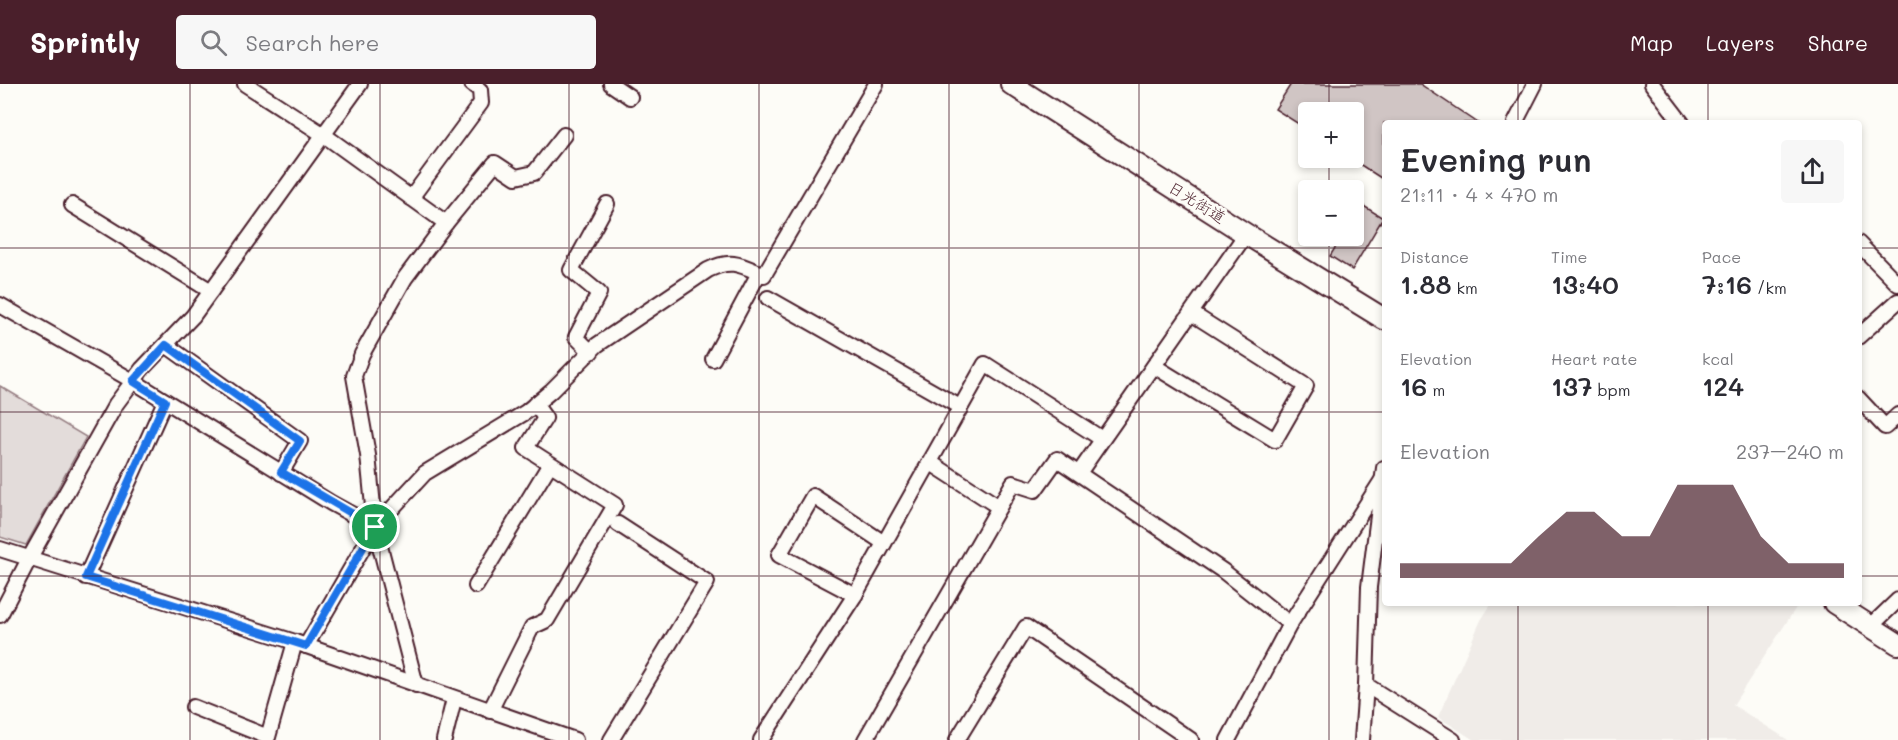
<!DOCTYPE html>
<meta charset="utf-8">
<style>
:root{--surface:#fff;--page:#f7f7f7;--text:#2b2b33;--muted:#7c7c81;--accent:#4a1f2b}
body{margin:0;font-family:Mali,"Klee One",sans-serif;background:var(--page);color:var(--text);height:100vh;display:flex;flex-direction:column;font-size:22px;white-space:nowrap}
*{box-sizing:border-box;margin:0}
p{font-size:20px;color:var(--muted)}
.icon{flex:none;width:33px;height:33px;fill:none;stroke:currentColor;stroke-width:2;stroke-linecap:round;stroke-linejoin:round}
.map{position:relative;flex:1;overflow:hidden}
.panel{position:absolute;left:1382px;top:36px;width:480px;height:486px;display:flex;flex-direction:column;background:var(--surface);border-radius:6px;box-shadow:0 3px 9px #0003}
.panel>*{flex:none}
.controls{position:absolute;left:1298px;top:18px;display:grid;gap:12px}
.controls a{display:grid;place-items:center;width:66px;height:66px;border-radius:6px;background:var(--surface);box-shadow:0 3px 9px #0003;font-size:30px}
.pin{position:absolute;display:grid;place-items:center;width:51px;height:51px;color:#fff;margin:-26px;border:3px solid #fff;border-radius:50%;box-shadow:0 2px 6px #0007}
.round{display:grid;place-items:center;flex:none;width:63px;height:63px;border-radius:6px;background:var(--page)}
.overview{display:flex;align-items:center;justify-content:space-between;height:102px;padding:0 18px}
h1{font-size:33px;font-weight:600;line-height:45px}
.metrics{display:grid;grid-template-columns:repeat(3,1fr);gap:9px;height:102px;padding:6px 18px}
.metrics div{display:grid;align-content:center}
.metrics b{font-size:26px;font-weight:600}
.metrics small{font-size:16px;font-weight:400}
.metrics p{font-size:16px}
.chart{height:168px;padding:12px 18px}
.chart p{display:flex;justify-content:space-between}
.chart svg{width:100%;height:108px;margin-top:6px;fill:var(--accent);opacity:.7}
header{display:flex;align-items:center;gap:36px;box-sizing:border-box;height:84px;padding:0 30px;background:var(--accent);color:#fff}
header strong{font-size:28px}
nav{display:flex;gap:33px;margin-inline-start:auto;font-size:21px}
.search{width:420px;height:54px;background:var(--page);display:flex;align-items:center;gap:15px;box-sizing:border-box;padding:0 21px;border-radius:6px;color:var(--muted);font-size:22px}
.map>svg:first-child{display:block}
</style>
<header>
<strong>Sprintly</strong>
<div class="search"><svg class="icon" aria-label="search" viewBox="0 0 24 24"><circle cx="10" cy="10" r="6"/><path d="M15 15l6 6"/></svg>Search here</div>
<nav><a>Map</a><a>Layers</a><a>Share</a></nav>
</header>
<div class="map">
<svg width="1898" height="656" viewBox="0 0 1898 656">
<rect width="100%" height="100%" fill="#fdfcf7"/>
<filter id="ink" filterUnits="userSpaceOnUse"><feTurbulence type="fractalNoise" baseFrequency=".0167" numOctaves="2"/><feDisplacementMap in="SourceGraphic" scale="12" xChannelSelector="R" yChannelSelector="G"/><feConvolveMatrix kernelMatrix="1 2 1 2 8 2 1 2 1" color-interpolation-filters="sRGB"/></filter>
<g filter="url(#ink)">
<path fill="#f0ece8" d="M1492 519H1799L1733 621 1788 656H1474L1438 633 1481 536Z"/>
<path fill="#e3dcda" stroke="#967e82" stroke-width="1.5" d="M0 302 86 353 26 461 0 453Z"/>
<g fill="#d0c5c4" stroke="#4a1f2b" stroke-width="1.5">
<path d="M1291 0H1420L1478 39H1384V96L1353 76V28H1308V46L1275 25Z"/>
<path d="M1362 121 1383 134 1352 186 1330 172 1338 159 1329 152H1353V136Z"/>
</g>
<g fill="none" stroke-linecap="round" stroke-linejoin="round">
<g stroke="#4a1f2b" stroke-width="18">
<g id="minor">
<path d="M245 0 324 51 446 139 405 194 362 270 354 292 368 371 375 443 416 601"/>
<path d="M611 0 630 13"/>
<path d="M1652 0 1682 39"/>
<path d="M1515 39 1535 0"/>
<path d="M411 114 481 19 480 6 472 0"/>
<path d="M72 121 211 207"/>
<path d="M446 139 495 79 516 93 534 89 564 51"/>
<path d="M1858 159 1898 200"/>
<path d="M768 214 960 323"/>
<path d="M0 221 133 297 331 419 375 443"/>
<path d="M1858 253 1898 217"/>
<path d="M166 261 300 357 281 389"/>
<path d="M591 268 576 253 599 209 571 186 607 120"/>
<path d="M713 275 759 189"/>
<path d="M1154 282 1275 356 1306 302 1191 229"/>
<path d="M1858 314 1885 343 1898 331"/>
<path d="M931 379 999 423"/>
<path d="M1079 389 1246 150"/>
<path d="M0 465 295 558 575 656"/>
<path d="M86 493 165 317"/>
<path d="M476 502 550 380"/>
<path d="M855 511 779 471 813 412 884 459"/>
<path d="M0 531 29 475 116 320 142 285 193 232 360 0"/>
<path d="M1871 542 1898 516"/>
<path d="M306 562 375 443 425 389 526 328 551 307 597 261 708 186C732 174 741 181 764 191L876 0"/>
<path d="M1366 601 1453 656"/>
<path d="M193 623 268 653 295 558"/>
<path d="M490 627 532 543 547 536 615 421 526 364 545 334 535 320"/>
<path d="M444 656 454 615"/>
<path d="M611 656 707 498 618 440"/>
<path d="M761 656 855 511 985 280 1102 355"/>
<path d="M865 656 1013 399 1035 406 1057 375 1223 487 1290 540"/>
<path d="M957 656 1026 543 1191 656"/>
<path d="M1228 656 1290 540 1382 396"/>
<path d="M1362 656 1366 601 1369 503 1384 384"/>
</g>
</g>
<g stroke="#4a1f2b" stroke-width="24">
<g id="highway">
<path d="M1011 0 1246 150 1384 235"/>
<path d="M1834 519 1898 560"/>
</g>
</g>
<use href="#minor" stroke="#fdfcf7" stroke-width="14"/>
<use href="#highway" stroke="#fdfcf7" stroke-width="20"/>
</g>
</g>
<g fill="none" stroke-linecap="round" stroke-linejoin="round" filter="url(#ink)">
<g stroke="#fff" stroke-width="12">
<path id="route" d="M166 261 300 357 281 388 375 443 306 562 86 493 165 317 133 297Z"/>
</g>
<use href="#route" stroke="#1a73e8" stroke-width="8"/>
</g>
<path fill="none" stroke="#4a1f2b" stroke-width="1.5" stroke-opacity="0.55" d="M190 0V656M380 0V656M569 0V656M759 0V656M949 0V656M1139 0V656M1329 0V28M1518 0V39M1708 0V39M1329 74V106M1329 152V656M0 164H1384M1858 164H1898M0 328H1384M1858 328H1898M0 492H1384M1858 492H1898M1518 519V656M1708 519V656"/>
<g text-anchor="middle" stroke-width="6" stroke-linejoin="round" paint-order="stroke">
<g font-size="16" fill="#4a1f2b" stroke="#fdfcf7">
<text transform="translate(1197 118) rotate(32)" y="6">日光街道</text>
</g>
</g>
</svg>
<div class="controls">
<a>+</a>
<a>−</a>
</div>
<div class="pin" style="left:375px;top:443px;background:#1e9e55"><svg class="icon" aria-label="arrive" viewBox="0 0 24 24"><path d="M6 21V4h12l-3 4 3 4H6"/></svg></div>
<section class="panel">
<div class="overview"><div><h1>Evening run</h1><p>21:11 · 4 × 470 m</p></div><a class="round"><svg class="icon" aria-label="share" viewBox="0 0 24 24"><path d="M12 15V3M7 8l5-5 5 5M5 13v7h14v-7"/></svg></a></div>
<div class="metrics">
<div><p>Distance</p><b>1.88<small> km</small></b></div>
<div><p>Time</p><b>13:40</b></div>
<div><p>Pace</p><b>7:16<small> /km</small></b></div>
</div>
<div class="metrics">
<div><p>Elevation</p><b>16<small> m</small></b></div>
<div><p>Heart rate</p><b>137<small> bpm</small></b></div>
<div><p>kcal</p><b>124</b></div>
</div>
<div class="chart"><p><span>Elevation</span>237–240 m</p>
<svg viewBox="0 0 160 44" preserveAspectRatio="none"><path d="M0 44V38L10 38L20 38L30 38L40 38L50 27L60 17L70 17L80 27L90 27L100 6L110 6L120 6L130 27L140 38L150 38L160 38V44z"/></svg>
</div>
</section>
</div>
